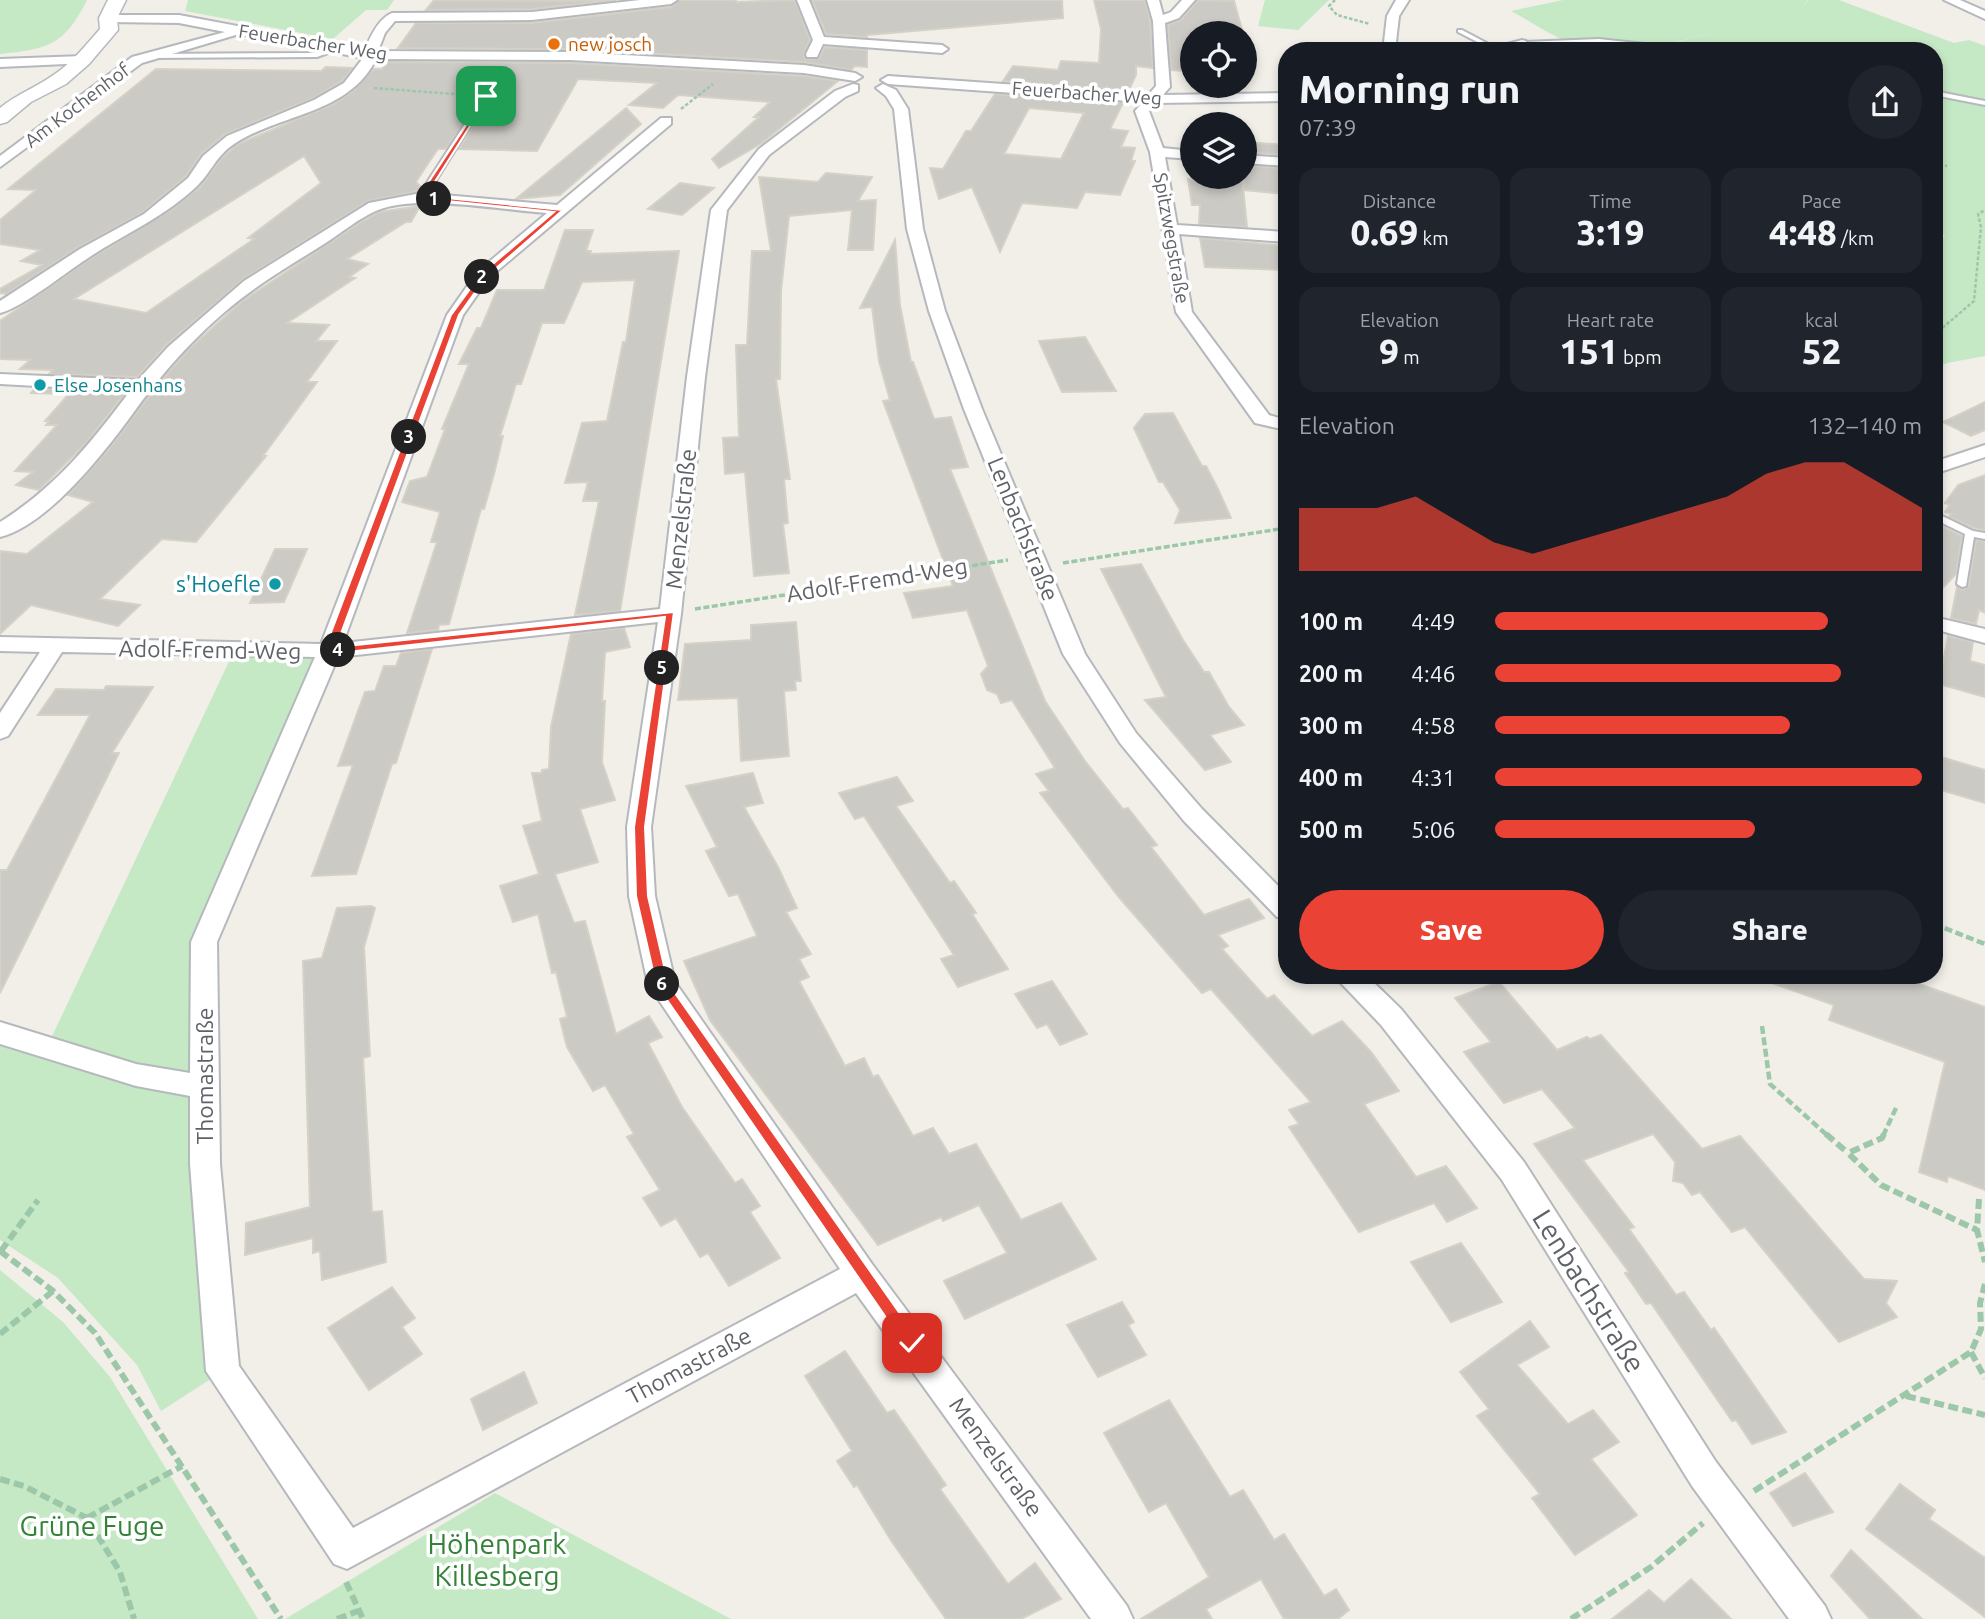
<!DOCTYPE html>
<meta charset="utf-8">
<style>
:root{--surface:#171b24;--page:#20242c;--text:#f1f3f6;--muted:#9ea1a6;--accent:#ea4335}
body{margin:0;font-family:Ubuntu,sans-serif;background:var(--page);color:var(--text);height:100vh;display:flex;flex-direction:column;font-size:26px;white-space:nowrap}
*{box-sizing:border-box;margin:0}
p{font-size:23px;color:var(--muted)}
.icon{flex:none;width:38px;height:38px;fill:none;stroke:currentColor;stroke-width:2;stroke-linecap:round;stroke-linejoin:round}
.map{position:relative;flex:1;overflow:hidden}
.panel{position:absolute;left:1278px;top:42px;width:665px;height:942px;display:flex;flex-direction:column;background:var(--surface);border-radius:28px;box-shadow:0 4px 10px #0003}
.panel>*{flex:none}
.controls{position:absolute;left:1180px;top:21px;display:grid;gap:14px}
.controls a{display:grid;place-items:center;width:77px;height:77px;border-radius:50%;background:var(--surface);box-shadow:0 4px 10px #0003;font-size:35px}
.pin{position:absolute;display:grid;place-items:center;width:60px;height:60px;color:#fff;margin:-30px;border-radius:14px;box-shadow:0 4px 10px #0006}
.km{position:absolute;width:35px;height:35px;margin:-18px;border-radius:50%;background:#222;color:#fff;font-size:19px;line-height:35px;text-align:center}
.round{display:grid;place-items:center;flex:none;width:74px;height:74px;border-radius:37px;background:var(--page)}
.headline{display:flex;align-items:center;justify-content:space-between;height:119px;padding:0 21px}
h1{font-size:38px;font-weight:800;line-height:52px}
.metrics{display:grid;grid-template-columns:repeat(3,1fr);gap:10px;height:119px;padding:7px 21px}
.metrics div{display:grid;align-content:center;border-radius:18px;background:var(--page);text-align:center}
.metrics b{font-size:35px;font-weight:800}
.metrics small{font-size:19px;font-weight:400}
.metrics p{font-size:19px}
.chart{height:196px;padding:14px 21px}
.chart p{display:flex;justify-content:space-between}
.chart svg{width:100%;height:126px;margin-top:7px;fill:var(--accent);opacity:.7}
.button{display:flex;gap:14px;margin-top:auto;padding:14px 21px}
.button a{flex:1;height:80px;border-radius:42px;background:var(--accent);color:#fff;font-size:28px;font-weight:800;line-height:80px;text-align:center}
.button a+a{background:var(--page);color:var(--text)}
ul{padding:0 21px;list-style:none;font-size:23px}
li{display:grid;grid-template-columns:112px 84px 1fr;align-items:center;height:52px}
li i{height:18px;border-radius:9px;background:var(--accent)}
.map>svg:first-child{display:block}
</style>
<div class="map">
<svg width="1985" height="1619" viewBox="0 0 1985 1619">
<rect width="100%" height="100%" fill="#f1efe8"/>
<g fill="#c5e8c5">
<path d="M0 0H87C64 46 47 49 0 54Z"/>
<path d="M188 0H394L387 10H366L333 39 185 11Z"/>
<path d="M1265 0H1329L1298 30 1258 26Z"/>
<path d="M1563 0H1808L1801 9 1809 0H1839L1954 43 1969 40 1985 46V356L1947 363 1934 369V237H1945L1934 220V51H1645L1713 32C1667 44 1628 58 1579 45 1556 40 1532 22 1511 11Z"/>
<path d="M234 651H329L204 942 223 1371 161 1411 137 1365 58 1278 0 1240V1033L47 1047Z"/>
<path d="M0 1270 63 1322 110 1377 258 1619H0Z"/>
<path d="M495 1493 731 1619H285Z"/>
</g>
<g fill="#cccac5" stroke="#d6d1c6" stroke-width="2" fill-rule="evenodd">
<path d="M434 0 607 1 616 0 532 9 426 10Z"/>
<path d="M679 0H736V2L795 0 810 40 804 53 805 59 819 58 825 47 867 50V67L855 66 851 70 804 62 570 49 398 48 416 23H532L671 7Z"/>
<path d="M812 0H1062L1063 18 867 35V37L826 34Z"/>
<path d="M1094 0H1145L1150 21 1153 68 1136 66V75L1129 90 1003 81 1013 66 1058 70 1061 61 1099 63 1101 29Z"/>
<path d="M1198 0 1234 1 1243 33H1192V57L1186 71 1171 70 1168 25 1181 20Z"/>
<path d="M388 62 570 63 804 76 838 81 762 143 719 168 712 159 759 117H754L770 102 678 95 663 108 629 105 657 83 578 79 537 151 459 149 491 97 490 94 485 92 446 149H438L427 165 416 182 421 187 419 191 368 201 243 279 166 345 137 377 49 374 53 370 20 369 30 360 0 359V321L92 258 174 208 200 187 221 159 238 144 334 104 351 93 373 69H382ZM304 156 321 183 248 238 254 239 146 313 74 299Z"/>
<path d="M326 67 352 68 342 81 313 98 225 134 201 154 186 176 143 212 79 247 6 294 0 293V289L42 265 21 261 40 250 0 244V220L36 190 8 189 156 69 321 71Z"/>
<path d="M995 94 1123 103 1110 129 1128 131 1121 147 1135 148 1131 161H1135L1120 195 1085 192 1077 208 1022 203 1000 252 972 187 939 199 930 168 943 169 966 131H971ZM1029 108 1084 113 1061 159 1004 154Z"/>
<path d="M626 108 641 124 560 195 516 199Z"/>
<path d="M1244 142 1286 145V155L1244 152Z"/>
<path d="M1244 166 1286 168V194L1244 190Z"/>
<path d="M826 173 872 177 858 201 876 200 873 250H848L852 210 789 216 781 291 780 379H776L790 479H784L788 523 783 524 789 573 754 576 745 472 725 474 723 438 739 437 736 345H747L752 251H771L759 177 818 182Z"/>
<path d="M1193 177H1242L1247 227 1199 224 1200 205H1192L1188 179 1194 180Z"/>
<path d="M680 183 714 188 682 215 648 209Z"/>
<path d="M420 206 411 222H406L347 259 368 264 349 277 355 278 287 323 329 325 316 341H337L307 382H317L263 456H266L196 542 162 539 100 599 140 605 118 626 31 605 0 634V551L27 554 93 502 68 495 107 451 160 382 190 348 241 302 358 224 379 212Z"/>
<path d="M565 230H593L586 251H591L590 254 679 251 620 611 575 615 599 501H583L588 482 565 483 582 423 607 421 623 342H626L635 280 582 282 564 323H542L521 384H516L500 436H503L494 474 484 509H481L449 624 439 625 438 630 407 633 437 542H431L440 512 402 502 410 481 427 477 445 429H442L469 364H459L477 328H481L497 290H544Z"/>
<path d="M1200 238 1286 246V270L1205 267Z"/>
<path d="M895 240 900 305 911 362H913L934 419 951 417 968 467 950 469 1045 701 1085 761 1123 809 1128 808 1157 845 1151 847 1204 915 1249 899 1264 918 1218 935 1228 946 1222 949 1267 999 1274 995 1312 1036 1342 1021 1371 1052 1399 1091 1364 1104 1416 1177 1446 1166 1477 1208 1447 1222 1434 1203 1359 1232 1289 1127 1299 1124 1289 1110 1311 1102 1211 989 1202 993 1118 896 1040 793 1049 791 1036 774 1055 768 1012 700 1001 703 997 694 987 690 981 674 988 666 967 610 913 618 904 593 953 586 883 401 890 400 879 361 872 307 860 308Z"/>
<path d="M1085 337 1116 391 1062 392 1039 341Z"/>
<path d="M35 388 125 393 85 444 39 490 16 485 33 472 15 471 57 425H46L49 421H45L69 394 31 393Z"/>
<path d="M1985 402V430L1971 436 1943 422Z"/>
<path d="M1173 413 1202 466H1206L1218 489 1231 518 1175 523 1180 510 1163 482H1159L1134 428 1145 414Z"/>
<path d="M1985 475V530L1974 528 1949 517 1951 514 1945 512 1950 505 1945 503 1958 485Z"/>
<path d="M1944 527 1962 536 1956 574 1934 597V544Z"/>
<path d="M1976 540 1985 541V613L1979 610 1976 624 1951 618 1957 587 1963 590 1969 586Z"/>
<path d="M275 549H307L284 602 250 603Z"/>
<path d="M1141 564 1183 640 1204 672H1209L1229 707 1244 725 1210 735 1231 762 1205 770 1145 700 1166 697 1101 569Z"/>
<path d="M796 622 801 681H795L796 690 784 691 789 756 741 761 738 698 678 700 685 644 751 640V625Z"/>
<path d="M624 628 630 647 605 652 602 701H605L602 762 615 800 580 809 598 862 555 874 574 923 585 921 616 1034 649 1016 662 1037 648 1043 682 1107 735 1183 742 1179 760 1206 750 1212 780 1258 729 1286 708 1253 700 1257 676 1218 661 1226 643 1198 660 1190 627 1137 634 1134 605 1085 593 1091 567 1047 560 1019 567 1017 556 972 552 973 538 914 513 922 500 886 539 874 523 826 542 821 532 773H541L542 770 549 769 551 727 571 634Z"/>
<path d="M1948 636 1973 642 1970 661 1985 665V697L1939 684Z"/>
<path d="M432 649 396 763 392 764 356 874 312 876 353 765 338 766 365 692 375 691 384 666H396L401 653Z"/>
<path d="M106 686 153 687 112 753H119L0 993V870H7L90 715H38L56 689 104 690Z"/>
<path d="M1934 755 1985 770V803L1934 788Z"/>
<path d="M753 773 763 803 744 807 778 867 797 908 786 912 811 954 799 959 809 977 799 981 845 1066 864 1058 873 1077 878 1075 913 1136 933 1128 949 1154 976 1144 1021 1220 1061 1203 1096 1259 965 1319 944 1281 1007 1253 979 1205 943 1221 941 1217 878 1245 710 1020 684 961 757 936 738 894 729 896 706 851 717 847 686 786Z"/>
<path d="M897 777 913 801 896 806 950 883 954 881 976 913 972 914 1008 969 958 987 941 959 954 955 864 816 855 819 839 793Z"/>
<path d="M371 906 375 908 364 947 370 1056 363 1058 372 1212 382 1211 386 1262 322 1280 320 1251 313 1253V1238L245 1255 246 1223 310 1207 303 961 322 958 337 908Z"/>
<path d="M1759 975H1894L1985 1007V1190L1948 1176 1947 1182 1919 1172 1945 1062 1829 1020 1834 1005 1758 978Z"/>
<path d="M1052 981 1087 1034 1060 1045 1047 1024 1037 1028 1015 994Z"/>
<path d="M1499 982 1557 1050 1587 1037 1590 1039 1601 1035 1702 1149 1740 1136 1864 1279 1897 1281 1886 1303 1897 1317 1839 1342 1745 1227 1732 1232 1700 1192 1692 1195 1683 1183 1673 1181 1675 1162 1653 1134 1583 1160 1634 1227 1629 1229 1676 1295 1684 1292 1711 1330 1714 1328 1786 1432 1752 1444 1736 1420 1732 1421 1651 1303 1646 1304 1625 1273 1629 1272 1534 1144 1575 1128 1542 1089 1504 1103 1464 1052 1491 1042 1455 998Z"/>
<path d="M1461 1243 1502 1302 1451 1322 1411 1262Z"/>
<path d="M392 1287 415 1318 402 1327 422 1354 369 1390 328 1328Z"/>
<path d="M1122 1302 1134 1322 1128 1325 1146 1355 1098 1377 1067 1325Z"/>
<path d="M1530 1321 1549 1347 1517 1365 1568 1424 1593 1410 1619 1442 1591 1459 1637 1515 1575 1555 1532 1498 1540 1494 1477 1416 1489 1409 1460 1372Z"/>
<path d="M845 1351 887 1413 894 1410 946 1485 940 1489 1008 1584 1035 1563 1061 1599 1021 1619H946L892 1542 857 1485 854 1487 837 1461 852 1451 805 1376Z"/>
<path d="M524 1372 537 1403 483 1430 471 1399Z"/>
<path d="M1169 1400 1230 1497 1243 1490 1274 1540 1284 1534 1324 1596 1336 1589 1349 1610 1338 1619H1284L1261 1579 1206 1609 1212 1619H1141L1209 1577 1166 1503 1149 1512 1104 1433Z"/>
<path d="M1805 1473 1833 1512 1793 1526 1770 1493Z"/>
<path d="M1900 1484 1935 1510 1929 1519 1985 1558V1617L1866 1529Z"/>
<path d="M1851 1550 1922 1619H1870L1831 1576Z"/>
<path d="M1691 1579 1731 1619H1612L1649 1590 1664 1603Z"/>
</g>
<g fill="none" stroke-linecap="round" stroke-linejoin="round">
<g stroke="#b5b8bc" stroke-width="4">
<g id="lane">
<path d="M1458 30H1462L1498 49 1493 50 1458 32Z"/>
<path d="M1599 39 1692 49 1695 51H1672L1599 43 1522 46 1519 44 1522 42Z"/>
<path d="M334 47 336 50 317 57 149 58 146 56 149 54 316 53Z"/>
<path d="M1934 91 1985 101V105L1934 95Z"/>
<path d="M486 94 489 96 425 198 418 200 417 198 483 96Z"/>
<path d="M1934 512 1973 531 1985 533V539L1974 537 1966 586 1962 587 1957 584 1965 534 1934 519Z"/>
</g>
</g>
<g stroke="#b5b8bc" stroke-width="4">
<g id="street">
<path d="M640 0H677L671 4 532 20 395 21 385 33 378 51 570 52 804 65 855 73 862 77 855 81 804 73 570 60 376 59C350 113 282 114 237 142 216 155 212 171 198 185 166 216 127 233 91 256 69 270 22 308 0 313V301L80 249 144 214 188 178 203 156 227 136 314 100 344 83 363 58 239 34 142 63 0 167V156L132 57 225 32 179 23 108 22 102 18 104 15H179L365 50C370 37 378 19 392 13L532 12Z"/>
<path d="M797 0H809L824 37 942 45 948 49 942 53 823 44 817 57H807L806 54 813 40Z"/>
<path d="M1147 0H1159L1163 15 1171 12 1182 0H1195L1179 18 1165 23 1170 87 1163 95 1286 93V101L1157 103 1149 111 1163 148 1192 151V159L1165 157 1177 225 1286 232V242L1179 234 1192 312 1269 415 1286 420V430L1255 423 1176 312 1150 152 1135 111 1143 102 888 84 881 80 888 76 1149 94 1156 86 1153 21Z"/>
<path d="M1396 0H1409L1399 16 1395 51H1383L1387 16Z"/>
<path d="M1944 0H1960L1985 11V19Z"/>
<path d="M1522 40 1526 41V47L1507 51H1481Z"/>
<path d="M83 56 88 57V63L0 67V59Z"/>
<path d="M853 84 858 85V91L845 97 769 155 727 210 705 377 681 614 651 827 655 896 675 982 872 1264 1127 1606 1133 1619H1091L856 1293 347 1569 334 1564 206 1371 190 1164V1096L136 1086 0 1044V1022L136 1064 190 1073 191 942 315 657 62 652 8 736 0 739V713L40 652 0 651V637L321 644 447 315 477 272 547 213C502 210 418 194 378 210 359 218 341 233 324 244 302 258 278 272 257 287 208 321 165 368 131 416 103 454 48 525 0 537V522C55 488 92 442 130 391L0 384V374L138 380 168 347 244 281 369 203 421 193 557 205 661 118H671V124L489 278 463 315 343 643 660 609 687 377 711 210 759 149 835 91ZM658 622 627 827 629 896 648 984 840 1269 353 1528 239 1366 220 1164 217 942 338 657Z"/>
<path d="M883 84 896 90 908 109 923 229 945 311 982 409 1085 654 1136 733 1202 809 1286 894V919L1277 917 1184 821 1120 743 1063 654 964 409 929 311 907 229 894 109 886 96 876 88Z"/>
<path d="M1244 155 1286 158V166L1244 163Z"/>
<path d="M1985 445V457L1934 474V462Z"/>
<path d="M1934 617 1985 629V643L1934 629Z"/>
<path d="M1337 975H1366L1401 1009 1524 1162 1716 1462 1825 1606 1831 1619H1789L1692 1486 1502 1180 1381 1025 1340 982Z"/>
</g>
</g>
<g stroke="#b6babf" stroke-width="3">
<path id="secondary" d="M108 0H126L117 18 118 30 89 64 66 84 31 102 7 122 0 124V108C17 94 35 88 52 76 71 64 85 46 100 29L99 18Z"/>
</g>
<g stroke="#9cc7a9" stroke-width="2.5" stroke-dasharray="3.5 2" stroke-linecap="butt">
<path d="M1335 0 1329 6 1337 15 1370 24"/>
<path d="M374 88 467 95"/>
<path d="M681 109 713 84"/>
<path d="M1934 164 1947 166"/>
<path d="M1934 335 1974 301 1981 227 1978 214 1985 210"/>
</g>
<g stroke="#9cc7a9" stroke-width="3.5" stroke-dasharray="6 2.5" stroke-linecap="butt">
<path d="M1063 563 1286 528"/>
<path d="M695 609 1008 560"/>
</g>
<g stroke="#9cc7a9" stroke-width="4.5" stroke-dasharray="8 3.5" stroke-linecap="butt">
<path d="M1934 924 1985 944"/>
<path d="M1762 1026 1770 1084 1828 1136"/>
<path d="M1883 1136 1896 1108"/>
</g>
<g stroke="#9cc7a9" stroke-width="6" stroke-dasharray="10 4.5" stroke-linecap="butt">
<path d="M1826 1134 1848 1153"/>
<path d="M1884 1134 1882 1138 1848 1153 1881 1185 1977 1230"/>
<path d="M1979 1199 1977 1230 1985 1262"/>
<path d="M0 1251 53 1291 95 1333 281 1619"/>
<path d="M1 1251 38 1200"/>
<path d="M0 1334 53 1291"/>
<path d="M1971 1352 1985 1378"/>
<path d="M1906 1396 1985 1415"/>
<path d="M0 1479 24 1486 87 1518 120 1572 134 1619"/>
<path d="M1754 1491 1971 1352 1981 1329 1980 1303 1985 1284"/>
<path d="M87 1518 182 1466"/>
<path d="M346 1582 363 1619"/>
<path d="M337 1619 358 1611"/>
<path d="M1571 1619 1651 1567 1703 1523"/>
</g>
<use href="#lane" fill="#fff" fill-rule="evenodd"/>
<use href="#street" fill="#fff" fill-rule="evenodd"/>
<use href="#secondary" fill="#fff" fill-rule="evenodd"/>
</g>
<path fill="#ea4335" stroke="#fff" stroke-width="2" d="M486 95 489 96 426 196 563 210 486 277 459 315 336 647 674 612 645 827 648 896 668 983 917 1338 920 1343 917 1348 912 1350 907 1348 656 984 636 896 634 827 665 617 329 654 324 651 451 315 481 274 554 212 418 198Z"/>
<circle fill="#e8710a" stroke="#fff" stroke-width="2.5" cx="554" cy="44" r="7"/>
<g fill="#0f9aa8" stroke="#fff" stroke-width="2.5">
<circle cx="40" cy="385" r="7"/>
<circle cx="275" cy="584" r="7"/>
</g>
<g text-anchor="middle" stroke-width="7" stroke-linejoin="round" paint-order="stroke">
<g font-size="19" fill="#5f6368" stroke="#fff">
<text transform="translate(313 42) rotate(9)" y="7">Feuerbacher Weg</text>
<text transform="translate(1087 93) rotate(4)" y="7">Feuerbacher Weg</text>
<text transform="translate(77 105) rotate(-37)" y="7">Am Kochenhof</text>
<text transform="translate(1172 238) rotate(80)" y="7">Spitzwegstraße</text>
</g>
<g font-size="19" fill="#c56008" stroke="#fff" text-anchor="start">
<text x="568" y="51">new josch</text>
</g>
<g font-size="19" fill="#0d838f" stroke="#fff" text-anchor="start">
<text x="54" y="392">Else Josenhans</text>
</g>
<g font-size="23" fill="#5f6368" stroke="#fff">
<text transform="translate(681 519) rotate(-84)" y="8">Menzelstraße</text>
<text transform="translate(1023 529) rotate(68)" y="8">Lenbachstraße</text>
<text transform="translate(877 580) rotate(-9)" y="8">Adolf-Fremd-Weg</text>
<text transform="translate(210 650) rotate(1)" y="8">Adolf-Fremd-Weg</text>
<text transform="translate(205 1076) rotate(-90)" y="8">Thomastraße</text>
<text transform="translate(689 1366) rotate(-28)" y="8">Thomastraße</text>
<text transform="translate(996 1457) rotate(54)" y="8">Menzelstraße</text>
</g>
<g font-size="23" fill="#0d838f" stroke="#fff" text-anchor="end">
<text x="261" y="592">s'Hoefle</text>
</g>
<g font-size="28" fill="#5f6368" stroke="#fff">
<text transform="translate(1589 1291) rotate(58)" y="10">Lenbachstraße</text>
</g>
<g font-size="28" fill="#348238" stroke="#fff">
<text x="92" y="1536">Grüne Fuge</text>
<text x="497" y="1554">Höhenpark<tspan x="497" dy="32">Killesberg</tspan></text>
</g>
</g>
</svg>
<div class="controls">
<a><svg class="icon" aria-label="locate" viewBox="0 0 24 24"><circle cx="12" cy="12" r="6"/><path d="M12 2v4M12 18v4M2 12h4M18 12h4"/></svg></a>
<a><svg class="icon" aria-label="layers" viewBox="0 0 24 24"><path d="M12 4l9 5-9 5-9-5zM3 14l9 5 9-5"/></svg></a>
</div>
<div class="pin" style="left:486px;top:96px;background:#1e9e55"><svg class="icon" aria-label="arrive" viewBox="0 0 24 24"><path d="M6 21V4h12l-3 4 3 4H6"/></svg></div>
<div class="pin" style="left:912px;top:1343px;background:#d93025"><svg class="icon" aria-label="check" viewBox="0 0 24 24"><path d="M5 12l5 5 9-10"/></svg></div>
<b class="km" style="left:434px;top:199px">1</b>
<b class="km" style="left:482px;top:277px">2</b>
<b class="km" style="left:409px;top:437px">3</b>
<b class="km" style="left:338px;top:650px">4</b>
<b class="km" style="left:662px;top:668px">5</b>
<b class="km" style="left:662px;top:984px">6</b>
<section class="panel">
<div class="headline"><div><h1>Morning run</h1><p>07:39</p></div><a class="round"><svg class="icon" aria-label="share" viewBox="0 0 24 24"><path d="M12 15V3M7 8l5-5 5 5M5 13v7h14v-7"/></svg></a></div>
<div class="metrics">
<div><p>Distance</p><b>0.69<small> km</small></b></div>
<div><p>Time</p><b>3:19</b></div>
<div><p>Pace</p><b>4:48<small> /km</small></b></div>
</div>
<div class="metrics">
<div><p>Elevation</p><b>9<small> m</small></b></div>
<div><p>Heart rate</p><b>151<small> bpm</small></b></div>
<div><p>kcal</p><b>52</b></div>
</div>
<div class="chart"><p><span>Elevation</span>132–140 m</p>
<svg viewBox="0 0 160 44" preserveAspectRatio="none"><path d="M0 44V22L10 22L20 22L30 18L40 26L50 34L60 38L70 34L80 30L90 26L100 22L110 18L120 10L130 6L140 6L150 14L160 22V44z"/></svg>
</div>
<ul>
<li><b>100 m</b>4:49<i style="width:78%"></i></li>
<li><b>200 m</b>4:46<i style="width:81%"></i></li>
<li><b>300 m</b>4:58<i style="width:69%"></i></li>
<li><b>400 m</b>4:31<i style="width:100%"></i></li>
<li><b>500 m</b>5:06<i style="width:61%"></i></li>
</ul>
<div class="button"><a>Save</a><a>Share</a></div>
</section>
</div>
